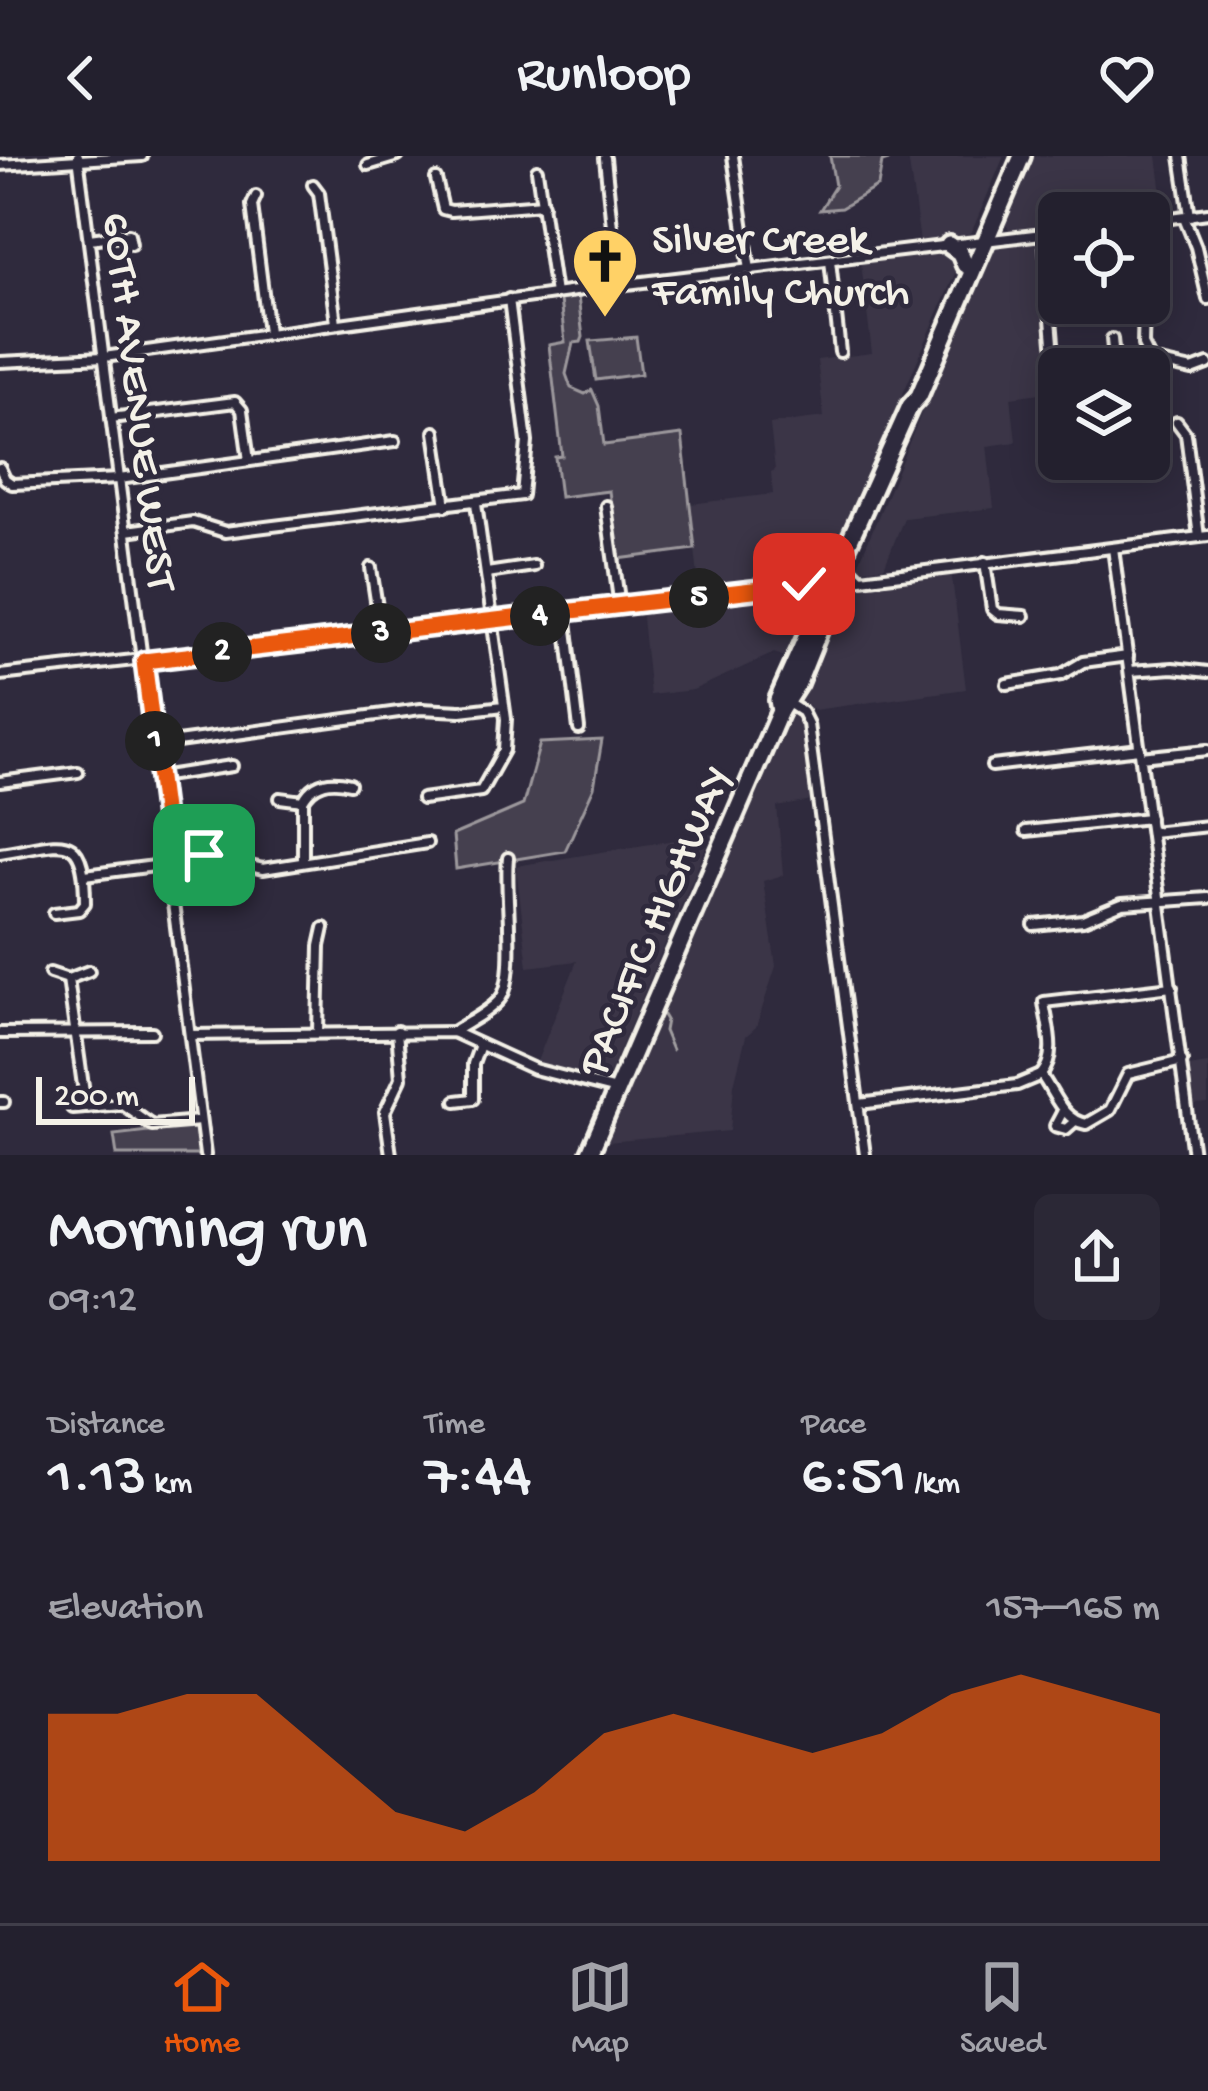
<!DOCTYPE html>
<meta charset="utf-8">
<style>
:root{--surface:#23202e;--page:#2b2836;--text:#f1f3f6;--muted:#a3a3aa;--line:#403e4a;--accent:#ea580c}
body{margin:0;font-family:"Gochi Hand",sans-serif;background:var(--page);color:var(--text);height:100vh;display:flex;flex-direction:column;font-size:45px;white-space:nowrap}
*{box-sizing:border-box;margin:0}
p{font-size:39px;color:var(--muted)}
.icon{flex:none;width:66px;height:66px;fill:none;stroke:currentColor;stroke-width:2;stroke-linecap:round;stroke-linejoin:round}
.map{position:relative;height:999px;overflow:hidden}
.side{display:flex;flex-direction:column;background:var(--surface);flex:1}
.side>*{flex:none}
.tools{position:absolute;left:1038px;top:36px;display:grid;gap:24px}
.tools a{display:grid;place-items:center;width:132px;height:132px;border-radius:18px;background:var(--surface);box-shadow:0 6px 30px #0003,0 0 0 3px var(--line);font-size:60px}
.scale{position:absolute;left:36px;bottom:30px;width:159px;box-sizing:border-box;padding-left:12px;border:6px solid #f4f1e8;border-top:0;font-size:33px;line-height:42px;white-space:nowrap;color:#f4f1e8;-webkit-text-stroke:9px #2f2a3d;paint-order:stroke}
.pin{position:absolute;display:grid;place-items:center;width:102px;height:102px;color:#fff;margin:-51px;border-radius:24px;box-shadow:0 6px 18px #0006}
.km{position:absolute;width:60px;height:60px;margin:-30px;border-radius:50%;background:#222;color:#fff;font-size:33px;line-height:60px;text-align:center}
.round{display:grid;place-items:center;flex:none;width:126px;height:126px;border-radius:18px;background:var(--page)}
.overview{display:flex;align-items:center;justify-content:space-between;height:204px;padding:0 48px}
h1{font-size:66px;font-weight:600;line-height:90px}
.metrics{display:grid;grid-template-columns:repeat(3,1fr);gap:18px;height:204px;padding:12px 48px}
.metrics div{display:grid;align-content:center}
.metrics b{font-size:60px;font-weight:600}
.metrics small{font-size:33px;font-weight:400}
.metrics p{font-size:33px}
.chart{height:336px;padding:24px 48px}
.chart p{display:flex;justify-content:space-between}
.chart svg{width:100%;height:216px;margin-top:12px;fill:var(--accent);opacity:.7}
header{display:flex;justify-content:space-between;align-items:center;height:156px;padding:0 48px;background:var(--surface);font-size:54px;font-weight:600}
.tabs{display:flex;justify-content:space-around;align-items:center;height:168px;border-top:3px solid var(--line);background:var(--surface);font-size:33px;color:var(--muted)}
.tabs a{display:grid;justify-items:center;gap:6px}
.tabs .active{color:var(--accent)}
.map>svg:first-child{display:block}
</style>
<header><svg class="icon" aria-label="back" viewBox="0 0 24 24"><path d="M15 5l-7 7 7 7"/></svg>Runloop<svg class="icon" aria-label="heart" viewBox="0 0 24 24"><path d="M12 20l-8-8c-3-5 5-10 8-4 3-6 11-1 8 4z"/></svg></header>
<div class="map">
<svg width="1208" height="999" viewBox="0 0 1208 999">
<rect width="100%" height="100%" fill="#2f2a3d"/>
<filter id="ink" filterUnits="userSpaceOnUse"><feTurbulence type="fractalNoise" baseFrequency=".00833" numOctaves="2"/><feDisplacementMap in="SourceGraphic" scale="24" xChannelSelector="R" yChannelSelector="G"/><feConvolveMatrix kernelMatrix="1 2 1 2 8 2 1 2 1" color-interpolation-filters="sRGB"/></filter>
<g filter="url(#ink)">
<g fill="#3b3647">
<path d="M908 0H1004L972 75 966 80 920 86Z"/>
<path d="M1031 0H1157L1164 53 1059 57V69L1011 76 1003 65Z"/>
<path d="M1037 85 1055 235 1011 241 1016 286 987 290 994 352 904 362 884 411 856 414 989 95 996 90Z"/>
<path d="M948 97 960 106 824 420 700 438 690 348 773 338 771 316 775 314 770 268 824 261 817 204 872 197 861 106Z"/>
<path d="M951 414 966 533 814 554 799 543 847 431Z"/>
<path d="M796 433 811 437 815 446 788 502 774 497 693 534 650 539 641 452Z"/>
<path d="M795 559 802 568 812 645 777 651 783 719 763 725 776 810 756 871 746 880 734 928 730 975 607 986 790 562Z"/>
<path d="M712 678 607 924 536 908 577 805 528 811 516 710Z"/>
<path d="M1208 908V948L1194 949 1189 911Z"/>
</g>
<g fill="#454050" stroke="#9c989c" stroke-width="3">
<path d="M830 0H901L882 6 878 30 841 52 820 54 835 30Z"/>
<path d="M578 141 583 181 581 186 573 187 566 218 571 232 585 238 592 234 599 250 604 289 682 279 695 393 618 403 609 335 560 341 555 301 562 300 549 189 565 186 560 144Z"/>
<path d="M636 181 641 218 596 224 590 185Z"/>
<path d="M602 584 594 631 565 695 456 713 453 679 523 649 540 587Z"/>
<path d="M199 969 202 999H117L114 979Z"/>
</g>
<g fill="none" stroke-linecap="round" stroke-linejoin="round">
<path stroke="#a19ea0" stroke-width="3" d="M663 859 666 864 664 875 672 894"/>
<g stroke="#f4f1e8" stroke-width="16">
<g id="minor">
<path d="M78 0 205 999"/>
<path d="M733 0 750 114"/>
<path d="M1181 0 1190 60"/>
<path d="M605 2 618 129"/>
<path d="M0 9 142 0"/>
<path d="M368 9 398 0"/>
<path d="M537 14 555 138"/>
<path d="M436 23 443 53 451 55 543 48"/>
<path d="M313 29 319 37 336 167"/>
<path d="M256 40 252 49 268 176"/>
<path d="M1184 61 1196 91 1208 143"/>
<path d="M1149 65 1208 57"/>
<path d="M1044 78 1053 187 1060 213"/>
<path d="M89 83 129 78 131 88"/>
<path d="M830 104 840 196"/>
<path d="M1144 147 1143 189 1151 205 1192 214 1208 208"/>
<path d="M1112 183 1115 213"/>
<path d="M0 206 104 201 618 129 1059 76"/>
<path d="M111 262 235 246 242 254 249 305"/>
<path d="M1177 266 1186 278 1199 381"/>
<path d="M435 276 446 350"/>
<path d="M0 312 5 323 12 328 119 323 395 285"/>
<path d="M606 350 620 451"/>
<path d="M127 375 193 366 225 376 522 339 527 286 509 143"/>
<path d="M1113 392 1193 999"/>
<path d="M985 406 992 453 998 458 1024 460"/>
<path d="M848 410 860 422"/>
<path d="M371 412 381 477"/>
<path d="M487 417 534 410"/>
<path d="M842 422 853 424 1208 380"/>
<path d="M565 457 579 573"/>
<path d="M1130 515 1173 512 1208 516"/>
<path d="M0 519 830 426"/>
<path d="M1007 528 1061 519 1083 506 1128 500"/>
<path d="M788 547 802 556 808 568 865 999"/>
<path d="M155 589 421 553 461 555 504 550"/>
<path d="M1141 601 1208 594"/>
<path d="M992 610 1140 593"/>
<path d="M159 621 232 610"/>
<path d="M0 626 78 616"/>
<path d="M280 642 303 645C313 626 330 623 350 628"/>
<path d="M422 643 481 635 504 594 506 563 476 347"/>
<path d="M303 645V706"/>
<path d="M1026 675 1149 662"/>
<path d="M1151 676 1208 670"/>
<path d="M0 697C62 688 85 669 85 747L79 754 54 757"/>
<path d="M208 699 212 681"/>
<path d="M85 719 170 708 204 699 263 713 427 687"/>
<path d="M1034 769 1083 764 1122 748 1208 742"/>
<path d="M50 817 68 823 89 815"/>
<path d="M68 823 86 951"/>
<path d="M318 876 320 790 324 772"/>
<path d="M453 876C468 866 488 857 500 843 518 822 504 735 508 702"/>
<path d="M0 877 152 876"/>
<path d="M190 879 453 876 534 913 616 934"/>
<path d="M1041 919C1058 899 1047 870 1044 846L1172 831"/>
<path d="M1041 919C1055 938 1062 964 1086 968L1110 954 1128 918 1182 905"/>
<path d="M456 945 473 943V908L480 889"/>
<path d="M0 946H4"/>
<path d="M859 948 1017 929 1041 919"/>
<path d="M72 952 122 948 152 969 200 965"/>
<path d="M1063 955 1055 970 1066 973 1074 966"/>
<path d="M391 999 385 956 401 922 397 875"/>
</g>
</g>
<g stroke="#f4f1e8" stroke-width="24">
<g id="highway">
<path d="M949 89 960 97 965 109"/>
<path d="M780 555 798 527 820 472"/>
<path d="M589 999 780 555 778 544 910 250 919 240 1022 0"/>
</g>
</g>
<use href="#minor" stroke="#2f2a3d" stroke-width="8"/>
<use href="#highway" stroke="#2f2a3d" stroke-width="15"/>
</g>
</g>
<g fill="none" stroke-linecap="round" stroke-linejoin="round" filter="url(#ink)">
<g stroke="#fff" stroke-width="24">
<path id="route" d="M204 699 170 709 144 505 804 428"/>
</g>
<use href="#route" stroke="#ea580c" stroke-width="15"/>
</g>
<defs>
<g id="church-pin" transform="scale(3.45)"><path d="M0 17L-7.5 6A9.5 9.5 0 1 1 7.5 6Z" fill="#ffd166" stroke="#2f2a3d"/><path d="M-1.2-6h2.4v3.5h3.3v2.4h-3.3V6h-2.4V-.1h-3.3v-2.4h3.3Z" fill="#111"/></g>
</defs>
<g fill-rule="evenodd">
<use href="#church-pin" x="605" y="105"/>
</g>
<g text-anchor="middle" stroke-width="9" stroke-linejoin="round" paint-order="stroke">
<g font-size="45" fill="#f4f1e8" stroke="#2f2a3d" text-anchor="start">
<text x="652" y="95">Silver Creek<tspan x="652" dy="52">Family Church</tspan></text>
</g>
<g font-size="45" fill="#f4f1e8" stroke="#2f2a3d">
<text transform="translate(143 245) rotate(83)" y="16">60TH AVENUE WEST</text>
<text transform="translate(651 763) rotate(-67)" y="16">PACIFIC HIGHWAY</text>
</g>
</g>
</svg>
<div class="tools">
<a><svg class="icon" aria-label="locate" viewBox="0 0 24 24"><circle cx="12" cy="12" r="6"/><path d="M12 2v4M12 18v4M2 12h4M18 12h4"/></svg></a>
<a><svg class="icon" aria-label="layers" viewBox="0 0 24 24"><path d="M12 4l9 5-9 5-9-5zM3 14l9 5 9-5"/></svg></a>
</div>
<div class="scale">200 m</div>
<div class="pin" style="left:204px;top:699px;background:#1e9e55"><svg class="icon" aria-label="arrive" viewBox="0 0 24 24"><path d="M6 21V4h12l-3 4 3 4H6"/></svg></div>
<div class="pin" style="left:804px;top:428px;background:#d93025"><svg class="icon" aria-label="check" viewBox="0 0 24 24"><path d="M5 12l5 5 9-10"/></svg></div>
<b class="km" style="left:155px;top:585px">1</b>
<b class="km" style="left:222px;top:496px">2</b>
<b class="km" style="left:381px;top:477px">3</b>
<b class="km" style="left:540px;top:460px">4</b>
<b class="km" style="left:699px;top:442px">5</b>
</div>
<section class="side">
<div class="overview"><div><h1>Morning run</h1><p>09:12</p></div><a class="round"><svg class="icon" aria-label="share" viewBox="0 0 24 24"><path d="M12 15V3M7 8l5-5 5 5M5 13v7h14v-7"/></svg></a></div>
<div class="metrics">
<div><p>Distance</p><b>1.13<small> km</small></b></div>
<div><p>Time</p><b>7:44</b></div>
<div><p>Pace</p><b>6:51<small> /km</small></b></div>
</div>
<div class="chart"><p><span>Elevation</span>157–165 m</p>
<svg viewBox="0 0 160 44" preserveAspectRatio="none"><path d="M0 44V14L10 14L20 10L30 10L40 22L50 34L60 38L70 30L80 18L90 14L100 18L110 22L120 18L130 10L140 6L150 10L160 14V44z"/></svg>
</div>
</section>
<nav class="tabs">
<a class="active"><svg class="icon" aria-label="home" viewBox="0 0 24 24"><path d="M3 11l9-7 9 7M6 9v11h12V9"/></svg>Home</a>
<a><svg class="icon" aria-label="map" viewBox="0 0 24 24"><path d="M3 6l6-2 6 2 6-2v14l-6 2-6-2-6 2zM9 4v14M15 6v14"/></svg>Map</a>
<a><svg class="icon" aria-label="saved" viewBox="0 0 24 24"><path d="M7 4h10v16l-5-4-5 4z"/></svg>Saved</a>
</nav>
